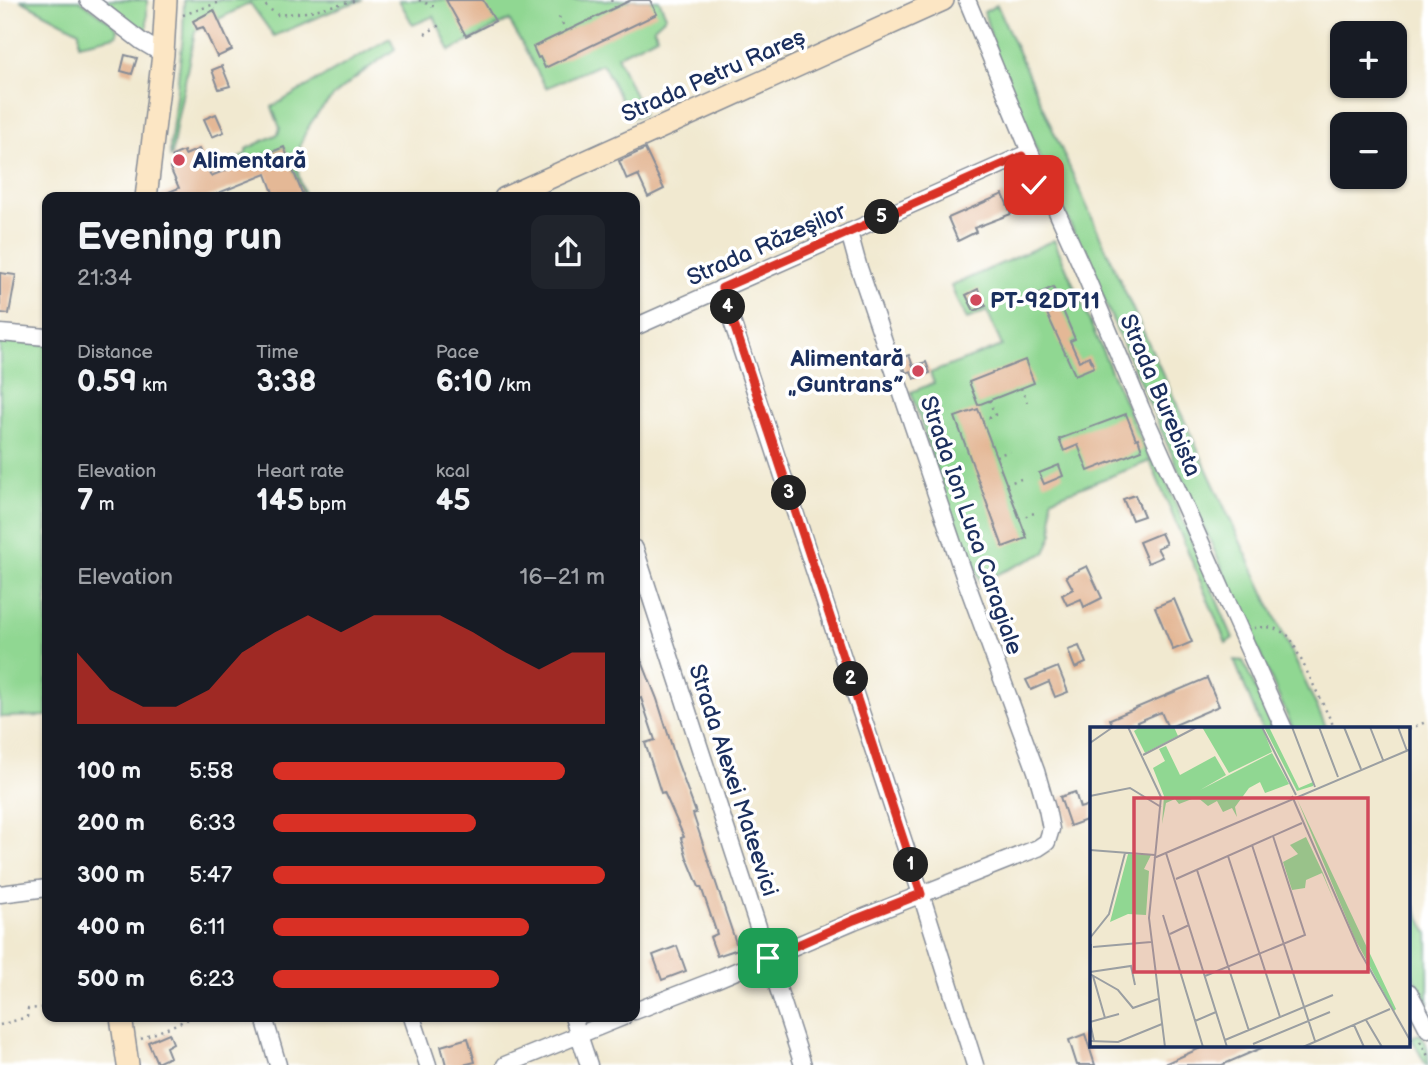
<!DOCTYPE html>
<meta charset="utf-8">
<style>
:root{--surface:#171b24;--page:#20242c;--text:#f1f3f6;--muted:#9ea1a6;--accent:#d93025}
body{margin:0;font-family:"Balsamiq Sans",sans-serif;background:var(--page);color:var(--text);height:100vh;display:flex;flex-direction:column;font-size:26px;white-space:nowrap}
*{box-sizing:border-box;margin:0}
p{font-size:23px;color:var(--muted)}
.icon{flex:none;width:38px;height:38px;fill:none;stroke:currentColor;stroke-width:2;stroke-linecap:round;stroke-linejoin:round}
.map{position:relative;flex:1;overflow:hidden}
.drawer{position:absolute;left:42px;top:192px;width:598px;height:830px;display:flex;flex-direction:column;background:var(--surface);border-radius:14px;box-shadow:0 2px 5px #0004}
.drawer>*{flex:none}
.tools{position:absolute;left:1330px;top:21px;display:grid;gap:14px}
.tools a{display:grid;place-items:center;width:77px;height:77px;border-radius:14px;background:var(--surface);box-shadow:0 2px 5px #0004;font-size:35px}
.pin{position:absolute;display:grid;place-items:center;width:60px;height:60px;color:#fff;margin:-30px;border-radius:14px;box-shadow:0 4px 10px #0006}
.km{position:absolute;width:35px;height:35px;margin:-18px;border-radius:50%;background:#222;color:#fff;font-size:19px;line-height:35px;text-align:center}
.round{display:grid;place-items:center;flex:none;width:74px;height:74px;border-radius:14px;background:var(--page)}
.summary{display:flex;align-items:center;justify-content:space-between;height:119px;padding:0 35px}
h1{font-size:38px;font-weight:700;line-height:52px}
.stats{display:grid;grid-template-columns:repeat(3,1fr);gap:10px;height:119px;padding:7px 35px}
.stats div{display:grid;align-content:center}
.stats b{font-size:30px;font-weight:700}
.stats small{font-size:19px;font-weight:400}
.stats p{font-size:19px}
.chart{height:196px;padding:14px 35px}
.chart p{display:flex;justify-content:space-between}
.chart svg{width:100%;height:126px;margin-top:7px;fill:var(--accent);opacity:.7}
ul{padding:0 35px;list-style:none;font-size:23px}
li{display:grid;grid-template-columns:112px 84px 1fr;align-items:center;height:52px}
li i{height:18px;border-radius:9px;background:var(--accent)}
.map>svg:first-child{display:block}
</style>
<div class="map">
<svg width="1428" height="1065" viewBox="0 0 1428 1065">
<rect width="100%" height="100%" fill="#fff"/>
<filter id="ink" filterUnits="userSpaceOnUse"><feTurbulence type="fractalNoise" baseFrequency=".0143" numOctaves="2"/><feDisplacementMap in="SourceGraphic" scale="14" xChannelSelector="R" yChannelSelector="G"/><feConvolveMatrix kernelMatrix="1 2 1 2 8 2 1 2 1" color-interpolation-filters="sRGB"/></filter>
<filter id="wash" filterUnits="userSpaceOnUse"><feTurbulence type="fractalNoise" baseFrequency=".00686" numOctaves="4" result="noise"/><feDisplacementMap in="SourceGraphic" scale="28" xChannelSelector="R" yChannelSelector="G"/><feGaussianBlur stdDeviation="1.57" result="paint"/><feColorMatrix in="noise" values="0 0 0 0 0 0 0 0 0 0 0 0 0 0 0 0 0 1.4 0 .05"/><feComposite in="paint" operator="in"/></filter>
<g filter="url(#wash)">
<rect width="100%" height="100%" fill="#f1e9d0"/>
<g fill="#90d792" stroke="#568378" stroke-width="2">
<path d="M20 0H80L113 24 118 31 116 36 79 44V31Z"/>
<path d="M94 0H147V38Z"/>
<path d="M184 0H363L344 6 274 36 250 3 195 31 176 126 172 156 170 157V147L183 36Z"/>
<path d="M399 0H659L666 16 654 27 657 36 617 56 643 114 630 118 604 66 601 64 546 88 509 20 450 51 434 16 413 25Z"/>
<path d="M997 5 1135 314 1327 729H1293L1080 246 1001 71 984 12Z"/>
<path d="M390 38 395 49C357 77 292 116 298 171 299 180 303 189 306 198H304L284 147 238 165 237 160 246 154V149L278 134 280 128 272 107Z"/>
<path d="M1054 240 1150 460 1156 458 1233 638 1226 643 1150 461 1051 499 1053 533 1045 553 980 582 974 563 967 565 911 392 934 383 930 373 1002 346 987 311 967 319 958 303 951 286Z"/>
<path d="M0 339 47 345V716L0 717Z"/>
<path d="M1234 660 1243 661 1274 729H1262Z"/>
<path d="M1409 895 1428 934V1003L1409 967Z"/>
<path d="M1420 1034C1428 1042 1428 1053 1428 1065H1426L1411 1037Z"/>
</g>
<g id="blocks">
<g fill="#e4b896">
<path d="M446 0H483L495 21 466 36Z"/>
<path d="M631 0H650L657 14 545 68 540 57 538 58 533 47Z"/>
<path d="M214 10 232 50 217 57 203 27 197 29 193 21Z"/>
<path d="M125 55 137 58 132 74 121 71Z"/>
<path d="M222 66 230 86 219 89 212 70Z"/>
<path d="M216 114 224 132 212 137 204 119Z"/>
<path d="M284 147 304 198H275L266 174 206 198H159V196L179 188 170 168 176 165 172 156 184 151 185 155 199 149 211 176Z"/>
<path d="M645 149 664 189 648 197 638 175 627 180 619 161Z"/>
<path d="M1003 194 1011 214 974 228 976 232 958 241 948 218Z"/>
<path d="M0 273 16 275 9 314 0 313Z"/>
<path d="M1053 287 1075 339 1070 341 1079 361 1089 356 1094 367 1075 375 1038 294Z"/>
<path d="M978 289 986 306 974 311 966 295Z"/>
<path d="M909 355 913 366 926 362 930 373 914 379 911 371 906 373 901 358Z"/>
<path d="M1025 360 1034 383 978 405 969 382Z"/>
<path d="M978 409 1027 538 1003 547 955 417Z"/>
<path d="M1126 414 1136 439 1138 438 1142 450 1088 471 1078 445 1064 451 1059 439Z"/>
<path d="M1059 465 1063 476 1044 484 1039 473Z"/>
<path d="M1135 495 1144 516 1132 520 1123 499Z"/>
<path d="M1161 533 1166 544 1157 548 1162 557 1148 563 1139 542Z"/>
<path d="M1087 566 1102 598 1084 607 1081 599 1067 605 1062 595 1073 589 1066 576Z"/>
<path d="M1174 599 1192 642 1173 650 1155 607Z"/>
<path d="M635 644 657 699 675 756 696 813 693 814 738 949 717 956 710 937 717 934 701 887H699L687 858 681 838 684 837 664 792 661 793 645 743 655 740 641 698 635 700Z"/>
<path d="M1079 646 1086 663 1075 668 1068 650Z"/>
<path d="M1058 667 1068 692 1055 697 1049 682 1031 690 1026 680Z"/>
<path d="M1207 678 1219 706 1168 728 1161 712 1137 722 1141 729H1114L1110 719Z"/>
<path d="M1075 792 1080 808 1092 804V818L1070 826 1060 797Z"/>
<path d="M677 946 686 971 662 980 653 955Z"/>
<path d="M169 1033 173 1043 166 1047 170 1057 157 1063 148 1042Z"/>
<path d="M1085 1034 1095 1065H1077L1069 1040Z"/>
<path d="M468 1038 475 1062 463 1065H446L441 1046Z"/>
<path d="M1205 1046H1266L1222 1065H1162Z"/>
</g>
</g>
</g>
<g filter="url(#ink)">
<use href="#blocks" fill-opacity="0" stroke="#868c97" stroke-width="2"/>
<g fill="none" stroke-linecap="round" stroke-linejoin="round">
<g stroke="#868c97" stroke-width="19">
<g id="minor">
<path d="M88 0 141 41 163 54"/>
<path d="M967 0 1030 152 1082 267 1141 408 1284 729"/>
<path d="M721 288 921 894 975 1065"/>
<path d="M635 327 1030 152"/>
<path d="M0 333 47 337"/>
<path d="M635 549 803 1065"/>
<path d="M0 894 47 888"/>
<path d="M1409 992 1428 1029"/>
<path d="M635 1011 715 980 854 921 1038 848 1047 842 1051 829 1047 809 1036 771 963 573 858 265 849 232"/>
<path d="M264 1017 278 1065"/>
<path d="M412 1017 428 1065"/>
<path d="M573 1017 589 1065"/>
<path d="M505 1065 623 1017"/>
</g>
</g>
<g stroke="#868c97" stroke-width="24">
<g id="secondary">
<path d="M146 198 163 54 166 0"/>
<path d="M505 198 943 0"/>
<path d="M121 1017 128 1065"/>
</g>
</g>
<g stroke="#868c97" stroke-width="2.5" stroke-dasharray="2 5" stroke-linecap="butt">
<path d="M261 0 268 8 278 15 306 12 357 0"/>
<path d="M419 0 435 7"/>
<path d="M611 0 615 8"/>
<path d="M183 15 226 0"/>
<path d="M559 17 566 31"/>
<path d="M425 34 443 23"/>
<path d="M1021 388 1027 402"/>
<path d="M982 421 995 415 989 400"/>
<path d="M996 456 1010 451"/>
<path d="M1006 484 1021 479"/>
<path d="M1019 519 1034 513"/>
<path d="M1254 628C1271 626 1275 627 1290 637L1335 729"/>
<path d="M1409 729 1428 721"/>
<path d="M0 1025 27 1017 28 1009 47 1007"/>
<path d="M141 1039 193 1017"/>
<path d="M1420 1041 1428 1056"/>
</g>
<use href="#minor" stroke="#fff" stroke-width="16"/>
<use href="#secondary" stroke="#fce6c4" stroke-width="21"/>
</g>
</g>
<g fill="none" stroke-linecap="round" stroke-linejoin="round" filter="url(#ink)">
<g stroke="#fff" stroke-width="14">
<path id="route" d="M768 958 854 920 921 894 722 288 1022 156 1034 185"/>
</g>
<use href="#route" stroke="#d93025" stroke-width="9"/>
</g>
<g fill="#d1495b" stroke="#fff" stroke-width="2.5">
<circle cx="179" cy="160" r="7"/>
<circle cx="976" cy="300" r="7"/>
<circle cx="918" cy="371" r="7"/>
</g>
<g text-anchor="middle" stroke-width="7" stroke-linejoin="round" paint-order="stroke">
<g font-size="23" fill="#1b2f5e" stroke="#fff">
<text transform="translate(713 75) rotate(-24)" y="8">Strada Petru Rareș</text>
<text transform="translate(766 244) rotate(-24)" y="8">Strada Răzeşilor</text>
<text transform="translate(1161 395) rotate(67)" y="8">Strada Burebista</text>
<text transform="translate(972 525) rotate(71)" y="8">Strada Ion Luca Caragiale</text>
<text transform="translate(734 780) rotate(72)" y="8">Strada Alexei Mateevici</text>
</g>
<g font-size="23" font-weight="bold" fill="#1b2f5e" stroke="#fff" text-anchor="start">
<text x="193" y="168">Alimentară</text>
<text x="990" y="308">PT-92DT11</text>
<text x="904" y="366" text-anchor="end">Alimentară<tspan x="904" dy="26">„Guntrans”</tspan></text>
</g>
</g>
<g transform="translate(1090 727)">
<rect width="320" height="320" fill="#f1e9d0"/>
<path d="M50 0H84L88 9 55 26 44 4ZM112 0H172L182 25 139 46ZM174 0H179L209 61 223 55V59L207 64ZM76 19 90 48 125 29 136 48 110 63 182 26 199 57 175 66 170 55 159 61 145 80 147 90 142 81 133 85 127 74 118 79 107 70 89 77 85 72 76 76 72 97 74 69 63 41 75 34 69 22ZM207 72 306 282 304 284 265 212ZM216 110 233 146 245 176 232 146 216 153 215 161 202 163 193 135 208 127 200 118ZM38 127 61 128 54 142 59 144 56 188 38 187 20 195Z" fill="#90d792"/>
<path fill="none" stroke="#9b9fa2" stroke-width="2" d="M38 0 71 70 59 191 75 320M172 0 206 68M202 0 225 60M229 0 248 50M254 0 271 42M280 0 293 33M308 0 317 24M0 16 23 0M53 28 107 0M0 69 40 61 71 80M202 69 269 223 321 315M162 118 225 314M0 123 65 128M76 126 137 320M138 129 190 290M64 131 321 22M107 143 159 304M86 152 212 96M73 188 113 320M80 207 99 198M0 211 19 187 35 126M3 220 61 215M0 239 1 217M0 245 41 239 45 258M0 247 28 263 43 281 68 272M3 249 15 291M115 249 215 208 183 109M276 293 292 320M105 294 126 285M264 298 274 320M135 313 243 268M0 314 28 315 72 297M4 314 0 295 29 287M163 317 240 285M213 320 300 282"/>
<path fill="#d1495b" fill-opacity="0.15" stroke="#d1495b" stroke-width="3.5" d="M44 71H278V245H44Z"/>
<rect width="320" height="320" fill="none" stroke="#1b2f5e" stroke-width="3.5"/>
</g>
</svg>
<div class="tools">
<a>+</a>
<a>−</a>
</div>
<div class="pin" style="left:768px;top:958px;background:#1e9e55"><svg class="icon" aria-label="arrive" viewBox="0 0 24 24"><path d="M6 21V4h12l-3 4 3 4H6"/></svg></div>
<div class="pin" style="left:1034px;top:185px;background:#d93025"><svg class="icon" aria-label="check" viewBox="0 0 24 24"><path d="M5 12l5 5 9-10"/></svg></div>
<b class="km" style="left:911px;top:865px">1</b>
<b class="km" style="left:851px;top:679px">2</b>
<b class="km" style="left:789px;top:493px">3</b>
<b class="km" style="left:728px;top:307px">4</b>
<b class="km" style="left:882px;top:217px">5</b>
<section class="drawer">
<div class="summary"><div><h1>Evening run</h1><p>21:34</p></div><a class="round"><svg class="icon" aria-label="share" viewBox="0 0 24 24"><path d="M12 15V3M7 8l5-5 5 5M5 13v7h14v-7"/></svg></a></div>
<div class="stats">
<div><p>Distance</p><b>0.59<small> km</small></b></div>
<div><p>Time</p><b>3:38</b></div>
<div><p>Pace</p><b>6:10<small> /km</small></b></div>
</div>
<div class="stats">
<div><p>Elevation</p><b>7<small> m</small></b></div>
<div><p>Heart rate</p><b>145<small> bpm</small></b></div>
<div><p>kcal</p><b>45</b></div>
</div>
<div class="chart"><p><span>Elevation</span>16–21 m</p>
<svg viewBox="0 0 160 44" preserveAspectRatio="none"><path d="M0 44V19L10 32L20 38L30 38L40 32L50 19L60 12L70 6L80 12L90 6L100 6L110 6L120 12L130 19L140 25L150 19L160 19V44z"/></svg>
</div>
<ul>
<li><b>100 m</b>5:58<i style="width:88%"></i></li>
<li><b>200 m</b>6:33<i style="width:61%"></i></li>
<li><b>300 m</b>5:47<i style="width:100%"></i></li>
<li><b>400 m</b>6:11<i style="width:77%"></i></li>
<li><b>500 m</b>6:23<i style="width:68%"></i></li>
</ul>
</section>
</div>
